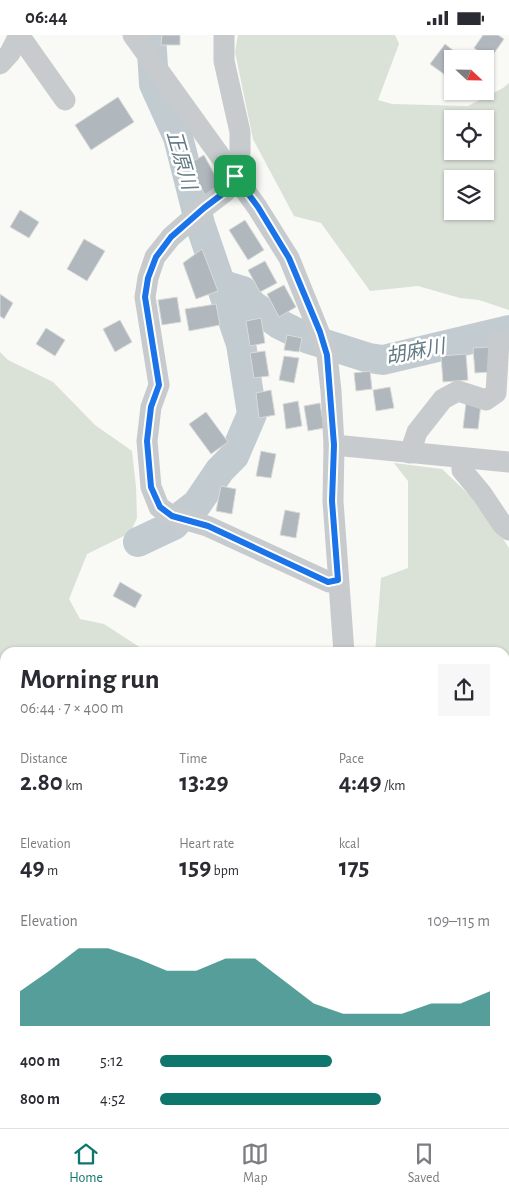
<!DOCTYPE html>
<meta charset="utf-8">
<style>
:root{--surface:#fff;--page:#f7f7f7;--text:#2b2b33;--muted:#7c7c81;--line:#e1e1e2;--accent:#0f766e}
body{margin:0;font-family:"Alegreya Sans","Noto Sans JP",sans-serif;background:var(--page);color:var(--text);height:100vh;display:flex;flex-direction:column;font-size:19px;white-space:nowrap}
*{box-sizing:border-box;margin:0}
p{font-size:16px;color:var(--muted)}
.icon{flex:none;width:28px;height:28px;fill:none;stroke:currentColor;stroke-width:2;stroke-linecap:round;stroke-linejoin:round}
.map{position:relative;flex:1;overflow:hidden}
.side{position:absolute;left:0px;top:612px;width:510px;height:481px;display:flex;flex-direction:column;background:var(--surface);border-radius:15px 15px 0 0;box-shadow:0 1px 4px #0004}
.side>*{flex:none}
.needle{width:32px;rotate:112deg}
.tools{position:absolute;left:444px;top:15px;display:grid;gap:10px}
.tools a{display:grid;place-items:center;width:50px;height:50px;border-radius:0px;background:var(--surface);box-shadow:0 1px 4px #0004;font-size:25px}
.pin{position:absolute;display:grid;place-items:center;width:42px;height:42px;color:#fff;margin:-21px;border-radius:10px;box-shadow:0 2px 8px #0006}
.round{display:grid;place-items:center;flex:none;width:52px;height:52px;border-radius:0px;background:var(--page)}
.headline{display:flex;align-items:center;justify-content:space-between;height:85px;padding:0 20px}
h1{font-size:28px;font-weight:700;line-height:38px}
.metrics{display:grid;grid-template-columns:repeat(3,1fr);gap:8px;height:85px;padding:5px 20px}
.metrics div{display:grid;align-content:center}
.metrics b{font-size:25px;font-weight:700}
.metrics small{font-size:14px;font-weight:400}
.metrics p{font-size:14px}
.chart{height:140px;padding:10px 20px}
.chart p{display:flex;justify-content:space-between}
.chart svg{width:100%;height:90px;margin-top:5px;fill:var(--accent);opacity:.7}
ul{padding:0 20px;list-style:none;font-size:16px}
li{display:grid;grid-template-columns:80px 60px 1fr;align-items:center;height:38px}
li i{height:12px;border-radius:6px;background:var(--accent)}
.status{display:flex;justify-content:space-between;align-items:center;height:35px;padding:0 25px;background:var(--surface);direction:ltr}
.status svg{height:14px;fill:currentColor}
.dock{display:flex;justify-content:space-around;align-items:center;height:70px;border-top:1px solid var(--line);background:var(--surface);font-size:14px;color:var(--muted)}
.dock a{display:grid;justify-items:center;gap:2px}
.dock .active{color:var(--accent)}
.map>svg:first-child{display:block}
</style>
<div class="status"><b>06:44</b><svg viewBox="0 0 49 12"><path d="M0 12V9h3v3zM5 12V6h3v6zM10 12V3h3v9zM15 12V0h3v12zM26 1h20v11H26zM47 4h2v5h-2z"/></svg></div>
<div class="map">
<svg width="509" height="1093" viewBox="0 0 509 1093">
<rect width="100%" height="100%" fill="#f9f9f6"/>
<g fill="#dae1d7" fill-rule="evenodd">
<path d="M238 0H395L399 9 378 65 392 69 468 71 503 53 509 48V275L479 265 460 263 418 251 370 256 321 188 294 181 253 104 235 17ZM452 84H485V116H452ZM452 144H485V176H452Z"/>
<path d="M0 317 8 325 53 347 95 390 132 416 136 452 137 483 130 498 87 519 69 564 80 584 104 589 147 617 5 618V762L0 763Z"/>
<path d="M394 428 442 434 483 473 509 513V993L505 994V618H375L381 543 408 533V446Z"/>
<path d="M25 1089H202L203 1093H24Z"/>
</g>
<g fill="none" stroke-linecap="round" stroke-linejoin="round">
<g stroke="#c1cbd0" stroke-width="30">
<path d="M220 249 243 256 251 269 279 289 309 304 369 323 383 325 509 295"/>
<path d="M138 507 174 490 184 479 197 469 220 435 234 421 252 379 241 309 200 189 178 102 154 49 151 0"/>
</g>
</g>
<g fill="#b0b7bd" stroke="#dbdbd8">
<path d="M162 0H180V10H161Z"/>
<path d="M483 0H498L504 4 490 24 474 13Z"/>
<path d="M445 9 464 24H452V45L430 29Z"/>
<path d="M118 62 134 87 91 115 75 90Z"/>
<path d="M204 120 221 152 205 160 188 129Z"/>
<path d="M20 175 39 187 29 203 10 192Z"/>
<path d="M245 185 264 215 248 225 229 195Z"/>
<path d="M84 204 105 216 87 246 67 234Z"/>
<path d="M202 214 218 256 196 264 183 228Z"/>
<path d="M265 226 277 248 260 257 248 235Z"/>
<path d="M284 250 296 272 279 282 267 259Z"/>
<path d="M0 259 13 268 4 284 0 281Z"/>
<path d="M177 262 181 287 162 290 158 265Z"/>
<path d="M216 269 220 290 189 296 185 274Z"/>
<path d="M261 283 265 308 250 311 246 286Z"/>
<path d="M120 285 132 307 115 317 103 294Z"/>
<path d="M46 293 65 305 55 321 36 309Z"/>
<path d="M287 300 302 303 299 317 284 315Z"/>
<path d="M489 312 490 337 475 338 473 313Z"/>
<path d="M265 316 269 341 254 343 250 318Z"/>
<path d="M466 319 468 345 443 347 441 321Z"/>
<path d="M284 321 299 323 294 348 279 345Z"/>
<path d="M370 336 372 354 356 356 354 338Z"/>
<path d="M390 352 394 373 376 376 373 355Z"/>
<path d="M271 355 275 380 259 383 256 358Z"/>
<path d="M298 366 302 391 286 394 283 369Z"/>
<path d="M320 368 324 393 308 396 304 371Z"/>
<path d="M466 368 481 369 478 394 463 393Z"/>
<path d="M206 377 228 407 211 419 189 389Z"/>
<path d="M261 416 276 419 271 443 256 441Z"/>
<path d="M221 451 236 454 232 479 216 476Z"/>
<path d="M285 475 300 478 296 503 280 500Z"/>
<path d="M120 547 142 560 135 573 113 561Z"/>
<path d="M0 879 5 881V898L0 897Z"/>
<path d="M452 1089H467L469 1093H449L453 1090Z"/>
</g>
<g fill="none" stroke-linecap="round" stroke-linejoin="round">
<g stroke="#c7cbce" stroke-width="21">
<path d="M19 0 65 65"/>
<path d="M133 0 257 172 289 223 319 297 327 320 331 356 334 410 333 466 344 618"/>
<path d="M224 0V26L240 97V118L235 141 225 157 204 173 171 202 155 222 148 243 145 262 159 350 151 372 147 406 151 452 159 472 172 481 207 491 329 547 338 545"/>
<path d="M0 29 10 18 19 0"/>
<path d="M334 410 509 427"/>
<path d="M410 418 417 397 443 364 458 356 486 365 496 358 499 306"/>
<path d="M462 423V435L482 459 502 489 509 495"/>
<path d="M0 836 5 835"/>
<path d="M272 1089 279 1093"/>
<path d="M488 1089V1093"/>
<path d="M506 1093 509 1092"/>
</g>
</g>
<g fill="none" stroke-linecap="round" stroke-linejoin="round">
<g stroke="#fff" stroke-width="10">
<path id="route" d="M235 141 258 172 289 223 320 297 327 320 334 410 332 466 338 545 328 547 208 491 172 481 160 472 151 452 147 406 151 372 159 350 145 262 148 243 156 222 171 202 204 173 225 157Z"/>
</g>
<use href="#route" stroke="#1a73e8" stroke-width="6"/>
</g>
<g text-anchor="middle" stroke-width="5" stroke-linejoin="round" paint-order="stroke">
<g font-size="20" font-style="italic" fill="#637a83" stroke="#fff">
<text transform="translate(182 125) rotate(74)" y="7">正原川</text>
<text transform="translate(415 316) rotate(-11)" y="7">胡麻川</text>
</g>
</g>
</svg>
<div class="tools">
<a><svg class="needle" viewBox="-14 -14 28 28"><path d="M0-13l5 13h-10z" fill="#e53935"/><path d="M0 13l5-13h-10z" fill="#7c7c81"/></svg></a>
<a><svg class="icon" aria-label="locate" viewBox="0 0 24 24"><circle cx="12" cy="12" r="6"/><path d="M12 2v4M12 18v4M2 12h4M18 12h4"/></svg></a>
<a><svg class="icon" aria-label="layers" viewBox="0 0 24 24"><path d="M12 4l9 5-9 5-9-5zM3 14l9 5 9-5"/></svg></a>
</div>
<div class="pin" style="left:235px;top:141px;background:#1e9e55"><svg class="icon" aria-label="arrive" viewBox="0 0 24 24"><path d="M6 21V4h12l-3 4 3 4H6"/></svg></div>
<section class="side">
<div class="headline"><div><h1>Morning run</h1><p>06:44 · 7 × 400 m</p></div><a class="round"><svg class="icon" aria-label="share" viewBox="0 0 24 24"><path d="M12 15V3M7 8l5-5 5 5M5 13v7h14v-7"/></svg></a></div>
<div class="metrics">
<div><p>Distance</p><b>2.80<small> km</small></b></div>
<div><p>Time</p><b>13:29</b></div>
<div><p>Pace</p><b>4:49<small> /km</small></b></div>
</div>
<div class="metrics">
<div><p>Elevation</p><b>49<small> m</small></b></div>
<div><p>Heart rate</p><b>159<small> bpm</small></b></div>
<div><p>kcal</p><b>175</b></div>
</div>
<div class="chart"><p><span>Elevation</span>109–115 m</p>
<svg viewBox="0 0 160 44" preserveAspectRatio="none"><path d="M0 44V27L10 17L20 6L30 6L40 11L50 17L60 17L70 11L80 11L90 22L100 33L110 38L120 38L130 38L140 33L150 33L160 27V44z"/></svg>
</div>
<ul>
<li><b>400 m</b>5:12<i style="width:52%"></i></li>
<li><b>800 m</b>4:52<i style="width:67%"></i></li>
</ul>
</section>
</div>
<nav class="dock">
<a class="active"><svg class="icon" aria-label="home" viewBox="0 0 24 24"><path d="M3 11l9-7 9 7M6 9v11h12V9"/></svg>Home</a>
<a><svg class="icon" aria-label="map" viewBox="0 0 24 24"><path d="M3 6l6-2 6 2 6-2v14l-6 2-6-2-6 2zM9 4v14M15 6v14"/></svg>Map</a>
<a><svg class="icon" aria-label="saved" viewBox="0 0 24 24"><path d="M7 4h10v16l-5-4-5 4z"/></svg>Saved</a>
</nav>
